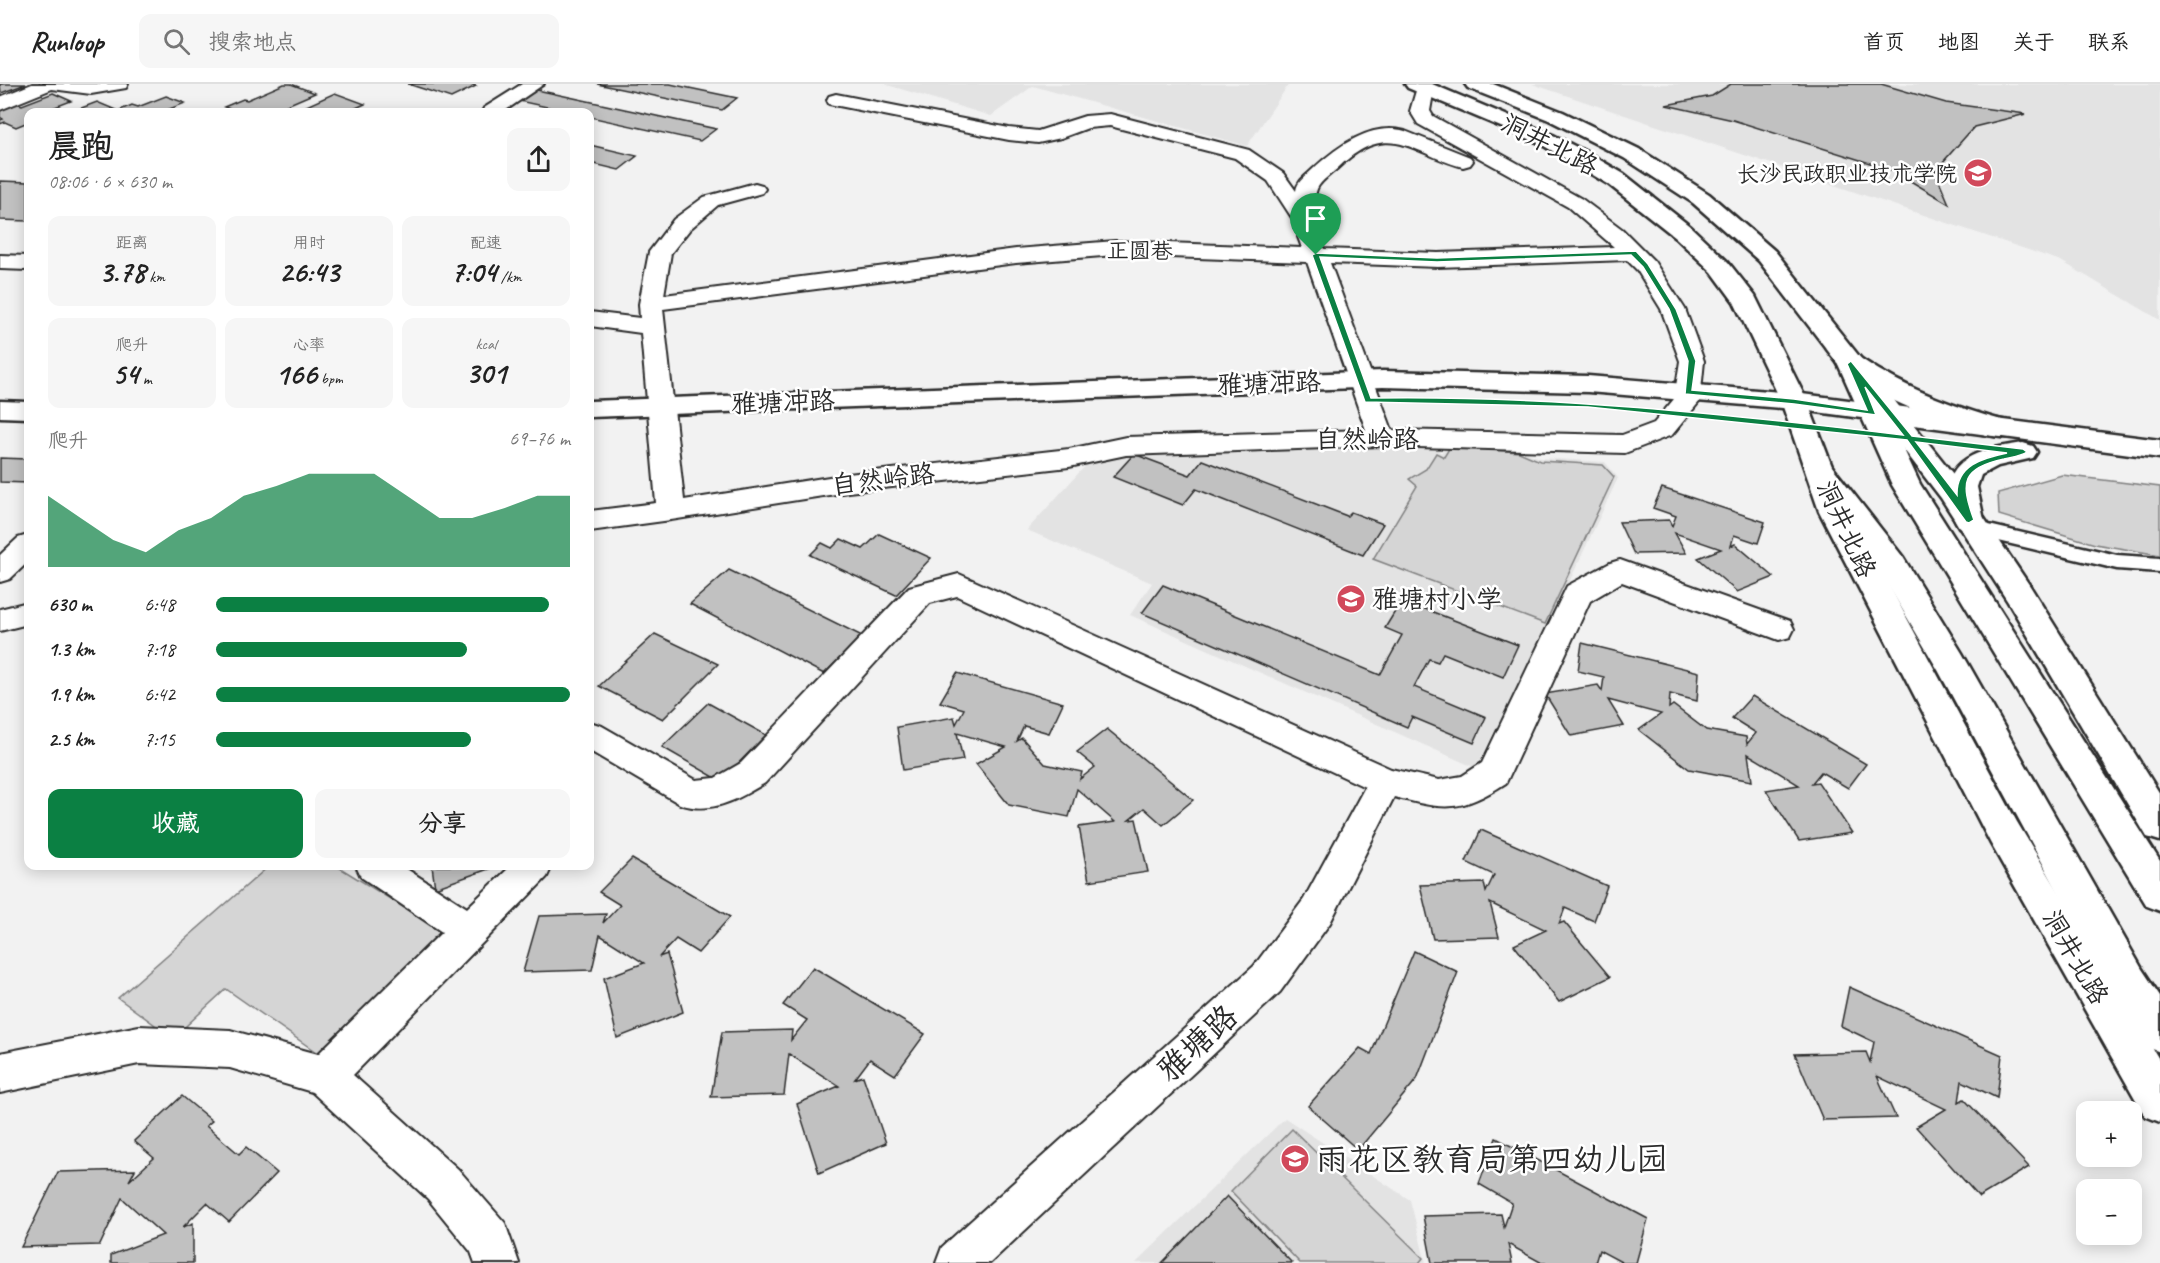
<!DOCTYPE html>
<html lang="zh">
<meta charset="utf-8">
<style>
:root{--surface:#fff;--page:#f6f6f6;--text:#222;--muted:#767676;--line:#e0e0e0;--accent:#0b8043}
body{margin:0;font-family:Caveat,"LXGW WenKai TC",sans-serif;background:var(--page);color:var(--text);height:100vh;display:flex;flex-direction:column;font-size:22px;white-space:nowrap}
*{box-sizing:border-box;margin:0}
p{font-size:20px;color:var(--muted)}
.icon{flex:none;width:33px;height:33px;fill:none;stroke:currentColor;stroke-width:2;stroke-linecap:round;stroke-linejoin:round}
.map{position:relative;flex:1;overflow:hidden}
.details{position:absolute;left:24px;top:24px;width:570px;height:762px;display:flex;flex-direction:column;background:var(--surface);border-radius:12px;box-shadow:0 3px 15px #0003}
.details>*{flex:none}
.fabs{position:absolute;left:2076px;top:1017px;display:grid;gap:12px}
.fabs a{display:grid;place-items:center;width:66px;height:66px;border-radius:12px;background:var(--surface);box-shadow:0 3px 15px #0003;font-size:30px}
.pin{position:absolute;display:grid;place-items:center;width:51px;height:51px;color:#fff;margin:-62px -26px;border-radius:50% 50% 50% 0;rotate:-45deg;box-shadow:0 0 6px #0007}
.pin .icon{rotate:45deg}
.round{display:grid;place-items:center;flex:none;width:63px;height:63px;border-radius:12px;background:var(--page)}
.overview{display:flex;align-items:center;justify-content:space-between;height:102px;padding:0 24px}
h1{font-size:33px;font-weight:700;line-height:45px}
.stats{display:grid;grid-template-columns:repeat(3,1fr);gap:9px;height:102px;padding:6px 24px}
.stats div{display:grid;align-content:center;border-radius:12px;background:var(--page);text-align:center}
.stats b{font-size:30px;font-weight:700}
.stats small{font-size:16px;font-weight:400}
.stats p{font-size:16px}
.chart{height:168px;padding:12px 24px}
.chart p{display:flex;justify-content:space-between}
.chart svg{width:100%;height:108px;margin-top:6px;fill:var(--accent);opacity:.7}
.action{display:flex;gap:12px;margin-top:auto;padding:12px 24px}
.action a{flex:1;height:69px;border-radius:12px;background:var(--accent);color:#fff;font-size:24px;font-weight:700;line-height:69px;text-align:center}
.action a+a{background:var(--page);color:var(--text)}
ul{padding:0 24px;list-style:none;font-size:20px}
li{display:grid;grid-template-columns:96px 72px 1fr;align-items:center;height:45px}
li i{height:15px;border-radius:8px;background:var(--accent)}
header{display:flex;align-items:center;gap:36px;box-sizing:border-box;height:84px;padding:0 30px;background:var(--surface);border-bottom:2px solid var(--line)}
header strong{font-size:28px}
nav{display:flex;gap:33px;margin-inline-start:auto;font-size:21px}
.search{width:420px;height:54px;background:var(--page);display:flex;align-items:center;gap:15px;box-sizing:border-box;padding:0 21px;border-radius:12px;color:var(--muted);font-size:22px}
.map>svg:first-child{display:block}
</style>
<header>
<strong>Runloop</strong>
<div class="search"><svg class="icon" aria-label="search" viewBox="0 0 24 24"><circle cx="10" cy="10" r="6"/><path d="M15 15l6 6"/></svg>搜索地点</div>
<nav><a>首页</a><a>地图</a><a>关于</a><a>联系</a></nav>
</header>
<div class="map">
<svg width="2160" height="1179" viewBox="0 0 2160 1179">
<rect width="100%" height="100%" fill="#f2f2f2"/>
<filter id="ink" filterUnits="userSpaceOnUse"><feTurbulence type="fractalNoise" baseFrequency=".0167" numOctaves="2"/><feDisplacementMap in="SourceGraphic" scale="12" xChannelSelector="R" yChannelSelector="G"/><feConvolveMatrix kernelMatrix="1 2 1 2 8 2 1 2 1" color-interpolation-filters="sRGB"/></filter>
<g filter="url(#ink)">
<g fill="#e3e3e3">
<path d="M884 0H1289L1247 62 1033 2 991 32Z"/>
<path d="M1532 0H2160V236L2061 177Z"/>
<path d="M1447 361 1519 366 1541 374 1605 378 1618 394 1549 541 1476 684 1130 531 1152 499 1027 446 1095 371 1176 364 1435 362 1441 369Z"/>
<path d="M1285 1034 1410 1116 1426 1179H1136Z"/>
</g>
<g fill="#d5d5d5" stroke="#808080" stroke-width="1.5">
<path d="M1450 363 1519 368 1540 377 1603 381 1614 393 1545 540 1373 475 1417 402 1409 395 1426 385 1436 369 1444 373Z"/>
<path d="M2062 391 2160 403V471L2095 460 1999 431 1998 409Z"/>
<path d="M269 782H337L442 847 319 970 226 905 173 954 118 914Z"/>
<path d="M1292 1045 1423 1174 1419 1179H1300L1231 1107Z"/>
</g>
<g fill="#c1c1c1" stroke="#2b2b2b" stroke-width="1.5">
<path d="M0 0H26L1 9Z"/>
<path d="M284 0H291L315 9 287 21 298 26 335 9 365 20 347 28H238L224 23 243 15 247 16Z"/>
<path d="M408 0H471L476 2 451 14Z"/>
<path d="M597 0H670L737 14 722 26Z"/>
<path d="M1731 0H1881L1946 19 2026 30 1974 43 1935 87 1949 120 1892 86 1733 36 1666 21 1712 12Z"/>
<path d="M537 6 716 45 700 57 590 33V28H570L519 17Z"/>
<path d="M53 9 71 17 42 28H28V38L16 43 5 38 0 40V36L3 35 0 33V25L16 19 22 21Z"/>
<path d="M166 12 185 19 162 28H71L97 18 118 27 132 21 138 23Z"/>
<path d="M590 61 637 72 619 86 590 79Z"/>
<path d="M0 97 28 98V137L0 136Z"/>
<path d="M1134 370 1190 391 1202 376 1347 432 1351 428 1383 440 1363 471 1196 405 1183 421 1113 393Z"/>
<path d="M0 374 28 375V399L0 398Z"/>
<path d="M1662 404 1765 438 1758 459 1734 451 1731 462 1735 460 1774 493 1737 508 1698 474 1721 465 1675 449 1686 469 1634 470 1619 438 1669 436 1672 442 1676 432 1653 424Z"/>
<path d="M879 450 931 474 896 511 810 471 822 459 832 464 841 455 863 465Z"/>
<path d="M729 486 862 552 824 590 690 520Z"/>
<path d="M1163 501 1380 591 1402 551 1385 544 1402 516 1518 561 1503 593 1443 569 1438 578 1429 575 1414 603 1486 633 1474 659 1412 633 1407 643 1142 529Z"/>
<path d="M655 550 718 580 663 635 599 602Z"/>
<path d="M1582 559 1699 588 1697 617 1670 610 1669 624 1673 621 1706 646 1746 653 1747 660 1756 649 1732 634 1752 612 1866 680 1848 704 1821 688 1812 699 1818 698 1852 749 1799 757 1766 706 1799 701 1748 670 1752 697 1689 685 1639 646 1661 630 1608 616 1624 642 1571 652 1545 610 1598 601 1602 607 1604 593 1578 587Z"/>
<path d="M957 589 1063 619 1049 649 1024 642 1017 657 1022 654 1045 680 1082 688 1080 695 1095 683 1077 668 1107 645 1193 716 1163 741 1144 724 1129 736 1136 735 1148 788 1089 797 1079 743 1115 738 1077 705 1069 733 1009 721 976 680 1006 663 957 649 963 676 903 686 897 643 954 633 956 640 964 625 940 618Z"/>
<path d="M708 619 766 651 721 697 662 663Z"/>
<path d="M1481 746 1607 802 1594 837 1565 824 1559 840 1564 838 1610 893 1559 918 1514 861 1546 846 1490 819 1499 853 1433 855 1420 801 1484 799 1486 808 1494 791 1466 778Z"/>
<path d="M632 775 730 833 698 869 676 855 659 873 667 870 683 928 617 954 604 894 644 879 600 851 592 886 523 888 539 832 606 830 603 839 620 821 599 808Z"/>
<path d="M432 782H497L435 804Z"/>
<path d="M1414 867 1458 888 1417 995 1358 1066 1308 1022 1360 964 1371 970Z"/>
<path d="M813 883 925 950 895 991 870 975 855 995 863 992 886 1059 819 1089 797 1020 839 1002 789 970 784 1011 711 1013 722 948 792 946 791 956 807 936 783 921Z"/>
<path d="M1849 903 2002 971 1997 1014 1962 997 1959 1018 1964 1015 2029 1083 1979 1113 1916 1043 1946 1025 1877 992 1896 1034 1823 1036 1795 970 1866 968 1870 978 1874 958 1841 942Z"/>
<path d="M182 1012 212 1037 206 1042 239 1070 246 1063 277 1089 229 1138 207 1119 183 1143 193 1139V1179H111V1171L163 1151 122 1114 100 1161 21 1163 58 1088 135 1086 129 1097 154 1074 134 1057Z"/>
<path d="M1496 1054 1648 1135 1636 1179H1623L1599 1166 1595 1179H1542L1508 1160 1512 1179H1432L1423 1132 1501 1130 1504 1143 1512 1119 1479 1100Z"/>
<path d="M1227 1112 1292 1179H1162Z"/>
</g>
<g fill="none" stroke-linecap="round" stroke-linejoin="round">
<g stroke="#2b2b2b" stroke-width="5">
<path id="pedestrian" d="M1976 438 2117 471 2160 474V488L2117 485 1969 450 1966 445 1969 440Z"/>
</g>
<g stroke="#2b2b2b" stroke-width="4">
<g id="minor">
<path d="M32 0H128L126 4 91 10 52 5 0 26V13Z"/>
<path d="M522 0H544L503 28H482L484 24Z"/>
<path d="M1418 0H1432L1434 4 1430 27 1433 32 1582 115 1622 145 1654 177 1685 225 1704 277 1700 317 1672 351 1625 369 1382 362 1126 371 1069 383 848 408 671 436 590 447V427L656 419 641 249 590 242V228L640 234 639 220 649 168 674 135 704 113 755 99 762 101 765 105 762 109 718 121 690 145 671 169 664 211 1016 165 1115 157 1302 164 1298 153 1301 148 1309 146 1317 148 1324 165 1438 169 1614 163 1568 123 1418 40 1410 27ZM1115 171 1307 178 1366 346 1126 353 1069 365 848 390 684 416 663 225 1016 179ZM1627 176 1637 186 1661 225 1680 277 1674 315 1654 339 1622 351 1392 346 1330 179 1438 183Z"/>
<path d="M836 10 1009 44 1038 47 1085 32 1110 30 1249 66 1283 89 1296 107C1297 97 1306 92 1313 85 1337 63 1370 38 1405 47L1470 73 1473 77 1470 81 1463 83C1412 70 1390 35 1340 82 1333 89 1320 97 1317 105 1313 115 1316 127 1310 137L1302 138 1294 137 1268 97 1235 74 1110 42 1088 44 1061 54 1038 59 1009 56 829 20 827 16 829 12Z"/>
<path d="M0 171 28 172V186L0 185Z"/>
<path d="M28 451V478L10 495 0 498V471L18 454Z"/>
<path d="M1620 476 1790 537 1794 545 1790 553 1779 556 1622 498 1590 517 1506 699C1459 729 1446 726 1394 713L1330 839 1280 908 990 1179H936L942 1163 1254 882 1304 815 1365 703 957 512 930 519 765 699C738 715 712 731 680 720L590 667V638L602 642 696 696 715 694 741 679 909 503 959 490 1391 685 1439 696 1462 692 1482 679 1567 502 1610 479Z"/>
<path d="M28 518V540L0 547V525Z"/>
<path d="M356 782H402L467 824 511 782H552L547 793 353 991 458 1085 505 1139 519 1179H475L471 1168 428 1115 312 1008 230 984 139 980 0 1009V969L139 942 230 946 318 970 442 848 361 793Z"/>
</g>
</g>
<g stroke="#2b2b2b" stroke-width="5">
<g id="tertiary">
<path d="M1383 287 1588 292 1794 309 2160 356V374L1794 325 1588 308 1383 303 590 333V317Z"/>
<path d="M0 317 28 318V334L0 333Z"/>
</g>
</g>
<g stroke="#2b2b2b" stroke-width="5">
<g id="secondary">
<path d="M1851 272 1860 274C1909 307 1960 325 2016 340L2020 346 2016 352C1986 360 1905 323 1877 308L1920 400 2160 777V827L2147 822 1892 401 1838 280 1842 274Z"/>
<path d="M2023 359 2033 362 2037 368 2033 374 1998 382 1981 391 1977 403 1984 436 1979 443 1969 446 1959 443C1953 434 1950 423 1949 412 1945 370 1991 364 2023 359Z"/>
<path d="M1821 379 1831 381 1903 473 1962 569 2142 885 2160 912V968L2145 962 2114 911 1938 586 1881 489 1807 388 1811 381Z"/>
</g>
</g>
<g stroke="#2b2b2b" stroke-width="5">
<g id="primary">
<path d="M1405 0H1432L1553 51 1588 69 1624 90 1691 143 1728 178 1755 212 1807 317 1849 427 2017 738 2160 977V1038L2145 1032 1991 760 1819 427 1781 317 1734 218 1712 188 1675 153 1608 100 1539 59 1408 4Z"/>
<path d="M1465 0H1493L1563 28 1639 65 1709 110 1775 167 1961 400 2030 502 2160 710V757L2147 753 2008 518 1941 414 1759 177 1693 119 1624 74 1549 36 1468 4Z"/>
</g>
</g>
<use href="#pedestrian" fill="#fff" fill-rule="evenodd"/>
<use href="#minor" fill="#fff" fill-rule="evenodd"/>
<use href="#tertiary" fill="#fff" fill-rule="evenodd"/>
<use href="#secondary" fill="#fff" fill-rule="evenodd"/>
<use href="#primary" fill="#fff" fill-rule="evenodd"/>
</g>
</g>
<path fill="#0b8043" stroke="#fff" stroke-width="1.5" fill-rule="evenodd" d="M1636 167 1648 180 1676 225 1696 277 1692 306 1794 315 1867 326 1847 280 1851 277 1912 352 2023 365 2027 368C2021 372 2012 373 2004 375 1962 384 1960 398 1974 436L1969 439 1966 438 1907 356 1588 323 1365 318 1312 171 1316 169 1437 174ZM1631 171 1643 183 1669 225 1688 277 1685 310 1794 320 1876 331 1865 303 1903 351C1726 330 1549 311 1371 314L1320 173 1437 178ZM1916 358 2007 369C1983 374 1956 381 1957 411Z"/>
<defs>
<g id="university-disc" transform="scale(1.5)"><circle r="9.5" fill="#d1495b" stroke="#fff"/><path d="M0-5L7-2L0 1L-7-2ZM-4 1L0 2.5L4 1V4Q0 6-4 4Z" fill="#fff"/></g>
<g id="school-disc" transform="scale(1.5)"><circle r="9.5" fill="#d1495b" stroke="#fff"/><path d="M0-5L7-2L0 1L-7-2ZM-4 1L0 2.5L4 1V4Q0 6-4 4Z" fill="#fff"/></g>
</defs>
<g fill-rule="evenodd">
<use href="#university-disc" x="1978" y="89"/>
<use href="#school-disc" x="1351" y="515"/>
<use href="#school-disc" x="1295" y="1075"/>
</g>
<g text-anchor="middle" stroke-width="5" stroke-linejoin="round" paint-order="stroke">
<g font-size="22" fill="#2b2b2b" stroke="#fff" text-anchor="end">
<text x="1957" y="97">长沙民政职业技术学院</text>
</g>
<g font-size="22" fill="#2b2b2b" stroke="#fff">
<text transform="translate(1140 166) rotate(1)" y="8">正圆巷</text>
</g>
<g font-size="26" fill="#2b2b2b" stroke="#fff">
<text transform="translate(1550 60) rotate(27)" y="9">洞井北路</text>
<text transform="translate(1269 299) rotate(-2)" y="9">雅塘冲路</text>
<text transform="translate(783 318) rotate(-2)" y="9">雅塘冲路</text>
<text x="1367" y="364">自然岭路</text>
<text transform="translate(883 395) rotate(-7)" y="9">自然岭路</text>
<text transform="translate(1847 445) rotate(65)" y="9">洞井北路</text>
<text transform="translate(2076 873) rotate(60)" y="9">洞井北路</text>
</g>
<g font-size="26" fill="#2b2b2b" stroke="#fff" text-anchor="start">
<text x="1372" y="524">雅塘村小学</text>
</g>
<g font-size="32" fill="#2b2b2b" stroke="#fff">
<text transform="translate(1197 959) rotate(-43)" y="11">雅塘路</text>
</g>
<g font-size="32" fill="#2b2b2b" stroke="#fff" text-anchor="start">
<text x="1316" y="1086">雨花区教育局第四幼儿园</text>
</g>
</g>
</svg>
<div class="fabs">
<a>+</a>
<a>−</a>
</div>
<div class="pin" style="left:1316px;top:171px;background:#1e9e55"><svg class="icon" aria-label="arrive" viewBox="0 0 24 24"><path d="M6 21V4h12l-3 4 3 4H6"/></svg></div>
<section class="details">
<div class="overview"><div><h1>晨跑</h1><p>08:06 · 6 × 630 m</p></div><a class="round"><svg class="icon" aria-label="share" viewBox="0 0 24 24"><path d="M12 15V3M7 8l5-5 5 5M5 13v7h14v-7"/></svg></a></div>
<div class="stats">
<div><p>距离</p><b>3.78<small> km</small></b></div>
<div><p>用时</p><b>26:43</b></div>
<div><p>配速</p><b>7:04<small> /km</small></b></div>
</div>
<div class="stats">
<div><p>爬升</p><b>54<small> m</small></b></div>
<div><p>心率</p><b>166<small> bpm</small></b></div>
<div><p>kcal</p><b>301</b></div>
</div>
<div class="chart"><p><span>爬升</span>69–76 m</p>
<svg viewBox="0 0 160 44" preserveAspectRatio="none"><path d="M0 44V15L10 24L20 33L30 38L40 29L50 24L60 15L70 11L80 6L90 6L100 6L110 15L120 24L130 24L140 20L150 15L160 15V44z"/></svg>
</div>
<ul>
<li><b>630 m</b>6:48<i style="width:94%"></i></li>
<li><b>1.3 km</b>7:18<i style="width:71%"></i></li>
<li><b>1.9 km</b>6:42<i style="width:100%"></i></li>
<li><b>2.5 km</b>7:15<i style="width:72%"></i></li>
</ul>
<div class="action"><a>收藏</a><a>分享</a></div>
</section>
</div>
